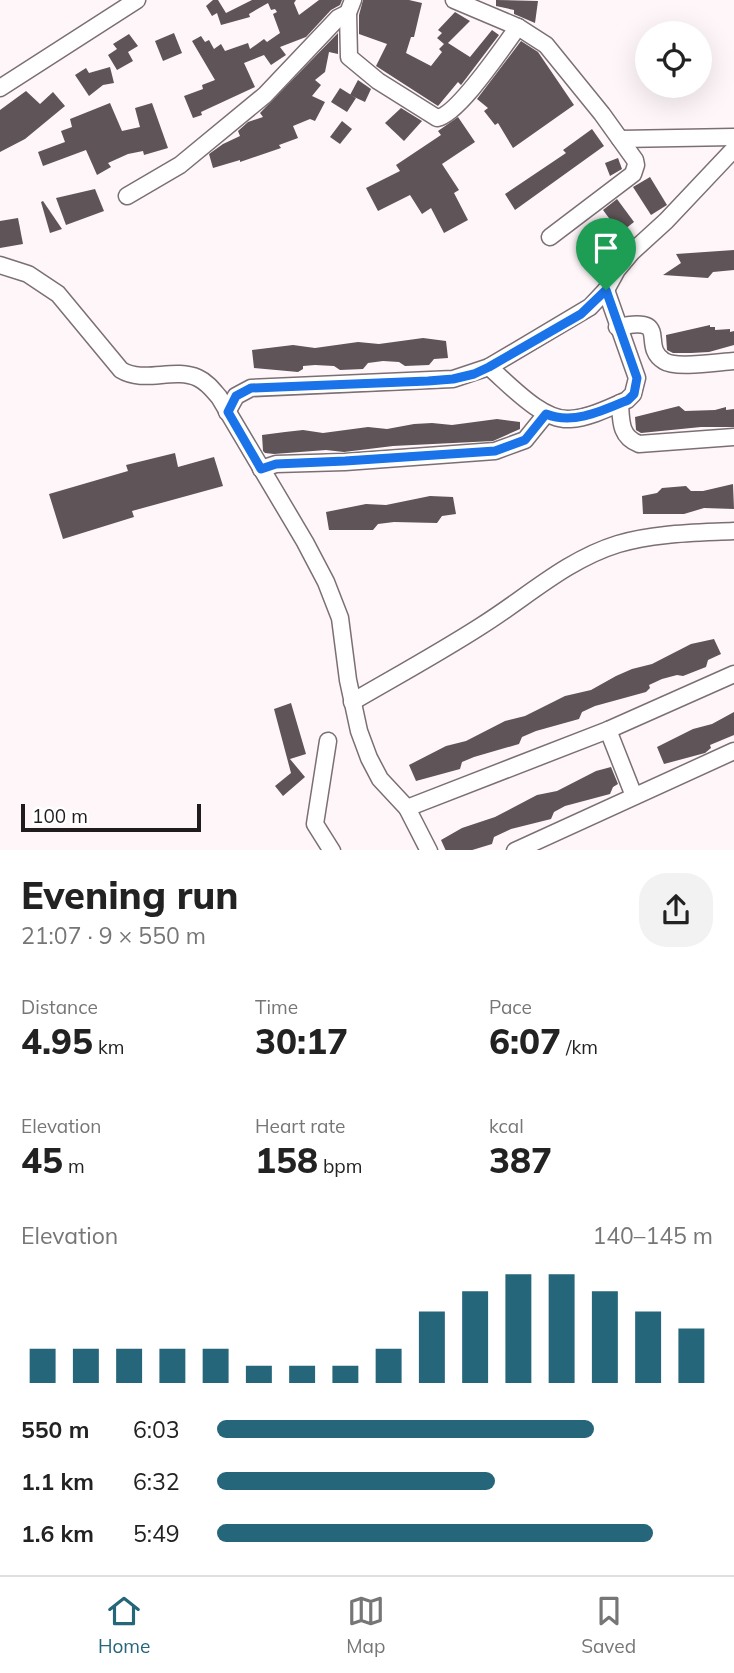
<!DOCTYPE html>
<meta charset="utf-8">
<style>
:root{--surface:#fff;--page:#f2f2f2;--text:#222;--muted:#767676;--line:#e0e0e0;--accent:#26667b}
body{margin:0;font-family:Mulish,sans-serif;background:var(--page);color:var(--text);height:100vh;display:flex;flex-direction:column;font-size:26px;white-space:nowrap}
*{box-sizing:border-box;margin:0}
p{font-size:23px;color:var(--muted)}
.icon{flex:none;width:38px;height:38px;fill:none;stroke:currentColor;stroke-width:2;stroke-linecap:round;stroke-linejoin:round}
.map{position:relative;height:850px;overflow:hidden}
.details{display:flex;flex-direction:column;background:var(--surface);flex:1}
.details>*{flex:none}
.controls{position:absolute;left:635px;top:21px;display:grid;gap:14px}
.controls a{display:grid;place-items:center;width:77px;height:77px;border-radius:50%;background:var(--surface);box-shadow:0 7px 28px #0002;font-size:35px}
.scale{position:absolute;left:21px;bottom:18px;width:180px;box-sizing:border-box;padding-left:7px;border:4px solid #201b1d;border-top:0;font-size:19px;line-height:24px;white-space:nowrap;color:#201b1d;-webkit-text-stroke:5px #fff;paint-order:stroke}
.pin{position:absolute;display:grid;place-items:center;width:60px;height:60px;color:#fff;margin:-72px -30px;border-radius:50% 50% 50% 0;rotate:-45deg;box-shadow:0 0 7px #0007}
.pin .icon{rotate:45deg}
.round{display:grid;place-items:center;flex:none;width:74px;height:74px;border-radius:28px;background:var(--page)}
.summary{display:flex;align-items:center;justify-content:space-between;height:119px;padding:0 21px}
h1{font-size:38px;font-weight:800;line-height:52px}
.stats{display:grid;grid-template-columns:repeat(3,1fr);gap:10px;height:119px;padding:7px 21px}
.stats div{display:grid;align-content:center}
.stats b{font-size:35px;font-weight:800}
.stats small{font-size:19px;font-weight:400}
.stats p{font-size:19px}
.chart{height:196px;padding:14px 21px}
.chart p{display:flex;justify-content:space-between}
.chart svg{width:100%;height:126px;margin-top:7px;stroke:var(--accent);stroke-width:6}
ul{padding:0 21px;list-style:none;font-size:23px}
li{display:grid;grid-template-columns:112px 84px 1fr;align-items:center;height:52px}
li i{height:18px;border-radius:9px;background:var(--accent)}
.dock{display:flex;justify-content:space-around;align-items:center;height:98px;border-top:2px solid var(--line);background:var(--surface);font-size:19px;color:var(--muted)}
.dock a{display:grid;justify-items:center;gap:4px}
.dock .current{color:var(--accent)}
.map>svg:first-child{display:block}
</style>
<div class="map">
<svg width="734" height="851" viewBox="0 0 734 851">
<rect width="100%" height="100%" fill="#fef6f9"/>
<g fill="#5f5458">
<path d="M213 0H218L226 13 252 0H296L294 3 299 15 319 0H342L340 5 331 10 306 37 280 47 286 55 271 65 264 55 244 63 255 87 201 112 202 115 193 118 184 96 203 89 202 85 215 80 192 41 201 36 205 42 209 40 214 49 221 44 225 51 248 43 250 49 264 39 267 42 280 33 273 14 277 12 275 9 271 10 268 3 249 14 250 17 221 25 217 13 212 16 206 6Z"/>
<path d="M363 0H409L422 3 414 37H411L406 53 431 66 442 52 439 49 444 44 437 38 442 33 438 30 455 12 470 21 448 43 470 57 492 30 499 35 461 85 458 82 438 106 376 66 387 44 359 34V15Z"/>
<path d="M496 0 538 1 535 23 514 14V10L496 6Z"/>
<path d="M174 33 182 53 163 61 155 41Z"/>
<path d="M338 33V54L329 52 325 72 315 80 321 85 312 96 325 102 315 121 310 119 293 126 298 138 279 145 281 148 240 162V160L213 168 209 154 223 144 240 136 238 131 248 122 263 117 260 113Z"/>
<path d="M129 34 138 46 128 52 133 61 117 70 108 55 117 49 113 44Z"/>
<path d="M521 41 538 52 574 105 513 148 498 123 495 125 484 111 488 108 477 99Z"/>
<path d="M110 67 114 83 103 85 89 96 75 75 86 68 89 73Z"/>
<path d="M358 80 371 89 365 102 350 95Z"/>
<path d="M340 88 356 98 347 112 331 102Z"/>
<path d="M26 91 40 104 53 92 65 106 25 139 0 152V110Z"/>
<path d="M110 103 122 131 140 127 135 108 152 103 168 148 144 155 143 151 128 154 108 163 111 167 97 175 86 150 43 166 38 152 65 142 61 131 72 127 70 119Z"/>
<path d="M401 108 422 121 404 141 385 123Z"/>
<path d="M458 117 475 142 442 164 459 190 454 193 468 220 444 233 431 208 422 214 410 195 378 211 366 188 400 171 396 165 441 135 438 131Z"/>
<path d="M342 121 352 129 340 144 330 137Z"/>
<path d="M592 129 604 146 515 210 505 194 566 153 563 150Z"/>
<path d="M618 158 622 169 610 176 605 163Z"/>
<path d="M650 177 667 205 651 215 633 187Z"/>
<path d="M95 189 104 211 66 225 56 198Z"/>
<path d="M617 199 634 222 620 233 603 210Z"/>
<path d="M43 201 62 229 50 233 41 202Z"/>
<path d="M18 218 23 244 0 248V221Z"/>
<path d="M734 250V270L713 272 708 278 663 275 681 263 676 254Z"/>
<path d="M710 325V327H715V330L730 329V332L734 331V345L709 352 691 353H673L667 350 666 335Z"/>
<path d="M423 338 446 341 448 358 434 359 429 365 405 366 399 362 383 361 368 363 363 369 340 370 334 366 315 365 303 366V369L298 372 254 368 252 350 293 345 315 348 358 342 379 344Z"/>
<path d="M679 406 685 411 715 410 726 407V410L734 409V427H701L641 433 636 430 635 417Z"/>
<path d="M497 419 520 422V429L493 441 393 446 344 452 326 450 274 454 265 453 263 451 262 435 285 432 303 430 323 433 368 427 387 429 414 424 432 423 452 425Z"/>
<path d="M175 453 178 467 214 457 223 486 132 511 134 517 63 539 49 494 128 471 126 465Z"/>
<path d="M733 484 734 509 704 508 684 514H643L642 496 657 493 662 488 686 486 691 491H703Z"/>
<path d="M430 496 453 497 456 514 442 516 437 523 394 522 378 524 373 530H329L326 512 366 504 386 505Z"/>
<path d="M714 639 721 654 708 660 706 667 683 676 677 675 662 679 649 685 650 688 646 692 595 706 582 712 579 719 536 731 522 737 519 744 474 757 462 762 460 769 416 781 409 765 446 746 466 741 505 721 525 716 565 696 591 690 616 676 632 669 652 664 691 644Z"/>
<path d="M291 703 306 754 290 759 305 777 283 796 275 786 291 773 274 709Z"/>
<path d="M734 712V735L710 745 711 748 705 753 664 764 657 747 693 729 712 724Z"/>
<path d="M611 767 618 784 613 787 610 794 565 806 554 812 551 819 511 829 494 837 492 844 469 851H446L441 840 462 828 495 817 537 795 557 791 596 771Z"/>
</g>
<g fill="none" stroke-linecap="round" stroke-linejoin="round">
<g stroke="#7c6f74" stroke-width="19">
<g id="minor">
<path d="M353 0 348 13 349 57 378 81 437 118C458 115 503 47 518 27"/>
<path d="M454 0 518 27 546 45 602 114 635 160 636 165 633 174 550 237"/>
<path d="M0 88 137 0"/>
<path d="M620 139 734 137"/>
<path d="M127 196 180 165 265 95 338 18 348 13"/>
<path d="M0 265 28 274 58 294 121 370C144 384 174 367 198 378 207 382 213 390 219 397L305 542 326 582 340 618 348 680 359 731 369 758 380 779 407 808 429 851"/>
<path d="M617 327C673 315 639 346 664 361 676 369 718 362 734 361"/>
<path d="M489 367C510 385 542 421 570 419 589 418 611 407 627 400L633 394 637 378 606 290"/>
<path d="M620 403C621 421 620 437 639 444L734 437"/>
<path d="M227 412 236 396 251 388 453 379 489 367 590 307 606 290 617 270 632 252 666 221 734 149"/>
<path d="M261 469 276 464 345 462 495 451 525 440 546 414"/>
<path d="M352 702C395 677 439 653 481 626 526 598 566 560 618 544 655 533 695 533 734 531"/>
<path d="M608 730 634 796"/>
<path d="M328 741 315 824 332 851"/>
<path d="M407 808 608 730 734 674"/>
<path d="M515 851 734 751"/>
</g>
</g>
<use href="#minor" stroke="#fff" stroke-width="16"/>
</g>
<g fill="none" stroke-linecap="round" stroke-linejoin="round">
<g stroke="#fff" stroke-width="14">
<path id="route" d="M606 290 637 378 634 394 628 400C602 411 573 425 546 414L525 440 495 451 345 461 276 464 261 469 228 412 236 396 251 388 428 381 453 379 474 374 489 367 581 314Z"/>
</g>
<use href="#route" stroke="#1a73e8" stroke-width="9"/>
</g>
</svg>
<div class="controls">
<a><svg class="icon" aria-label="locate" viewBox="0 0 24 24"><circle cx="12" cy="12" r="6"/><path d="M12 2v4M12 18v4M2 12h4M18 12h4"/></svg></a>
</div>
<div class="scale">100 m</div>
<div class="pin" style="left:606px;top:290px;background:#1e9e55"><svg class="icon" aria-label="arrive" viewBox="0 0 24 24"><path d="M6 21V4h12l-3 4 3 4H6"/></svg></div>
</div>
<section class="details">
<div class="summary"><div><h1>Evening run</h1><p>21:07 · 9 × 550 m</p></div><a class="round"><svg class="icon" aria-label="share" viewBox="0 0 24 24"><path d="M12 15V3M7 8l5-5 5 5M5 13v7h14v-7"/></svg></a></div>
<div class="stats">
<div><p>Distance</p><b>4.95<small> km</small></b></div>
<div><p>Time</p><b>30:17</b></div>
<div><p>Pace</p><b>6:07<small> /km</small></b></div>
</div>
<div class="stats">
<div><p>Elevation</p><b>45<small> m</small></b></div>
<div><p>Heart rate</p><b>158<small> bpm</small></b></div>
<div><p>kcal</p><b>387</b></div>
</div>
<div class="chart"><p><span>Elevation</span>140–145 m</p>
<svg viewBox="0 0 160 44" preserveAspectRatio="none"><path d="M5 44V32M15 44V32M25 44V32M35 44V32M45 44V32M55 44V38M65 44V38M75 44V38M85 44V32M95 44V19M105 44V12M115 44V6M125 44V6M135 44V12M145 44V19M155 44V25"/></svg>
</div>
<ul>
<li><b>550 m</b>6:03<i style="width:76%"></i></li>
<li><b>1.1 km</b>6:32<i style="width:56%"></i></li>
<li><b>1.6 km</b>5:49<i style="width:88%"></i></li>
</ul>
</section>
<nav class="dock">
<a class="current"><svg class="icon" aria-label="home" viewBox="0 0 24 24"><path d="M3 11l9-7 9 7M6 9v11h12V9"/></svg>Home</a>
<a><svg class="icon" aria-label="map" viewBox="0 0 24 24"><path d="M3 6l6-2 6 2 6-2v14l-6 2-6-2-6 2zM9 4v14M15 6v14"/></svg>Map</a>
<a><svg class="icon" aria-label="saved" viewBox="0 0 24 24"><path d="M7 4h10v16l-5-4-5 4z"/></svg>Saved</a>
</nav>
